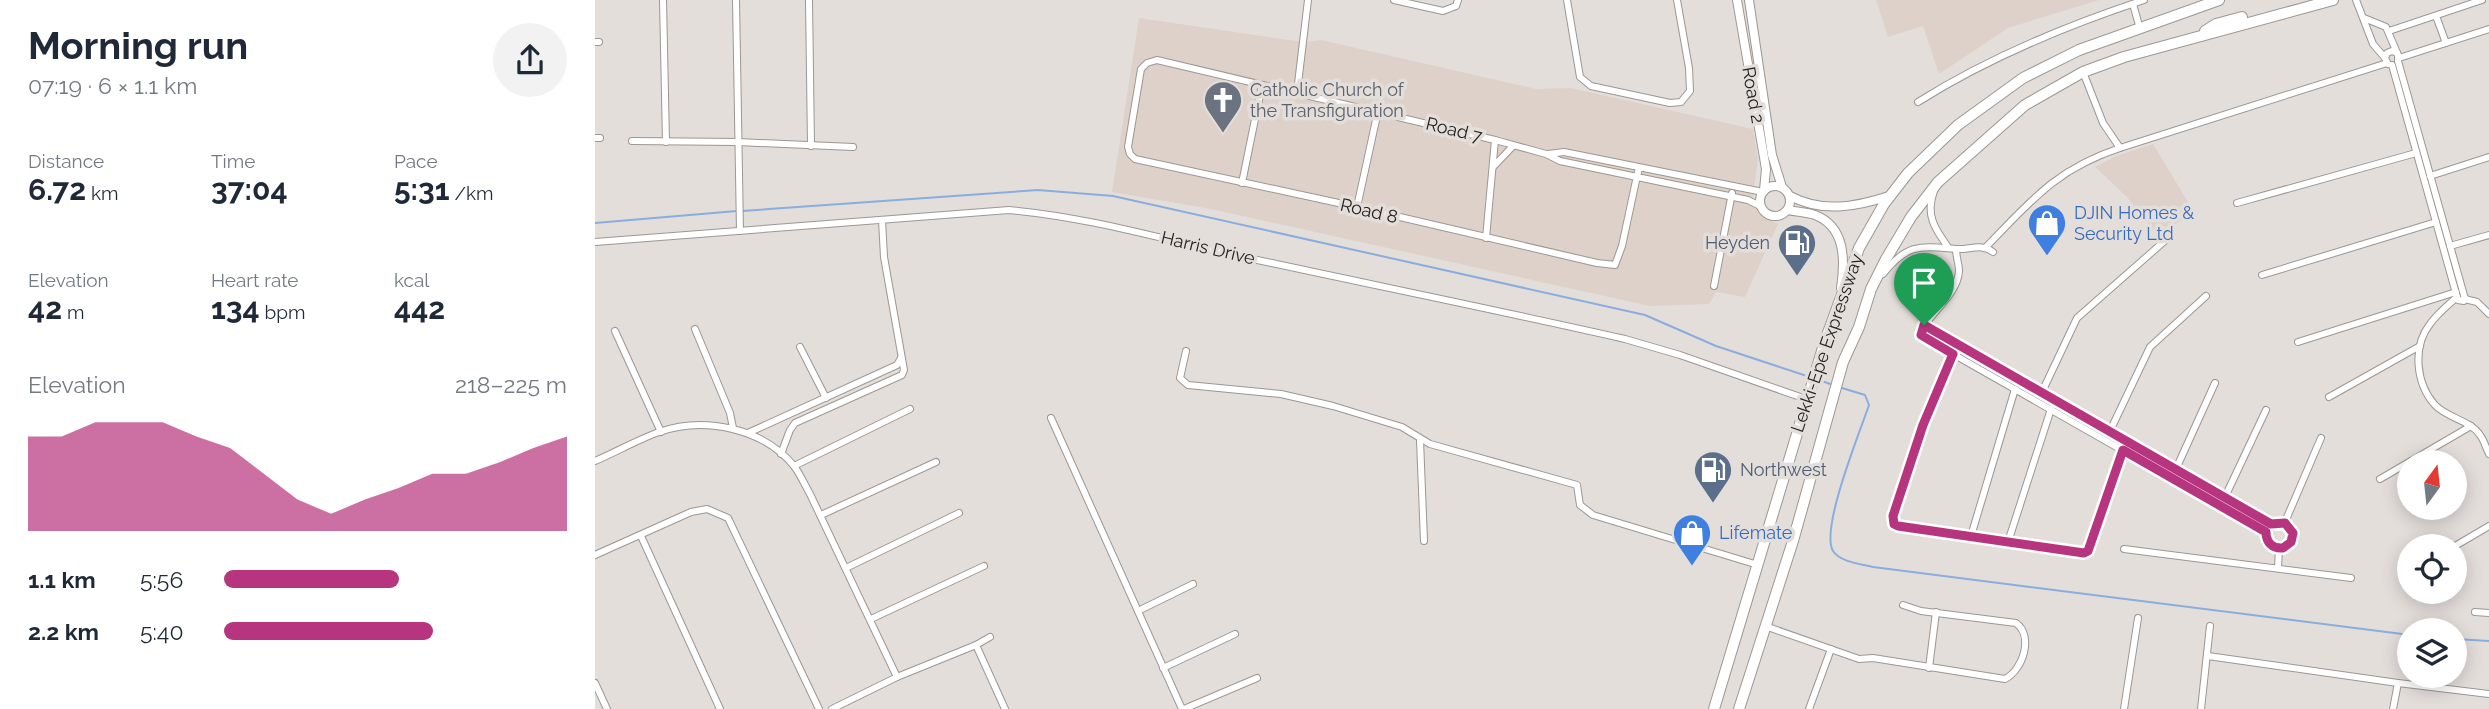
<!DOCTYPE html>
<meta charset="utf-8">
<style>
:root{--surface:#fff;--page:#f2f2f3;--text:#1f2937;--muted:#747a83;--accent:#b7357e}
body{margin:0;font-family:Raleway,sans-serif;background:var(--page);color:var(--text);height:100vh;display:flex;flex-direction:column;font-size:26px;white-space:nowrap}
*{box-sizing:border-box;margin:0}
p{font-size:23px;color:var(--muted)}
.icon{flex:none;width:38px;height:38px;fill:none;stroke:currentColor;stroke-width:2;stroke-linecap:round;stroke-linejoin:round}
.map{position:relative;flex:1;overflow:hidden}
.side{display:flex;flex-direction:column;background:var(--surface);width:595px}
.side>*{flex:none}
.needle{width:46px;rotate:15deg}
.tools{position:absolute;left:1802px;top:450px;display:grid;gap:14px}
.tools a{display:grid;place-items:center;width:70px;height:70px;border-radius:50%;background:var(--surface);box-shadow:0 4px 18px #0003;font-size:35px}
.pin{position:absolute;display:grid;place-items:center;width:60px;height:60px;color:#fff;margin:-72px -30px;border-radius:50% 50% 50% 0;rotate:-45deg;box-shadow:0 0 7px #0007}
.pin .icon{rotate:45deg}
.round{display:grid;place-items:center;flex:none;width:74px;height:74px;border-radius:37px;background:var(--page)}
.summary{display:flex;align-items:center;justify-content:space-between;height:119px;padding:0 28px}
h1{font-size:38px;font-weight:700;line-height:52px}
.figures{display:grid;grid-template-columns:repeat(3,1fr);gap:10px;height:119px;padding:7px 28px}
.figures div{display:grid;align-content:center}
.figures b{font-size:30px;font-weight:700}
.figures small{font-size:19px;font-weight:400}
.figures p{font-size:19px}
.chart{height:196px;padding:14px 28px}
.chart p{display:flex;justify-content:space-between}
.chart svg{width:100%;height:126px;margin-top:7px;fill:var(--accent);opacity:.7}
ul{padding:0 28px;list-style:none;font-size:23px}
li{display:grid;grid-template-columns:112px 84px 1fr;align-items:center;height:52px}
li i{height:18px;border-radius:9px;background:var(--accent)}
main{display:flex;flex:1;min-height:0}
.map>svg:first-child{display:block}
</style>
<main>
<section class="side">
<div class="summary"><div><h1>Morning run</h1><p>07:19 · 6 × 1.1 km</p></div><a class="round"><svg class="icon" aria-label="share" viewBox="0 0 24 24"><path d="M12 15V3M7 8l5-5 5 5M5 13v7h14v-7"/></svg></a></div>
<div class="figures">
<div><p>Distance</p><b>6.72<small> km</small></b></div>
<div><p>Time</p><b>37:04</b></div>
<div><p>Pace</p><b>5:31<small> /km</small></b></div>
</div>
<div class="figures">
<div><p>Elevation</p><b>42<small> m</small></b></div>
<div><p>Heart rate</p><b>134<small> bpm</small></b></div>
<div><p>kcal</p><b>442</b></div>
</div>
<div class="chart"><p><span>Elevation</span>218–225 m</p>
<svg viewBox="0 0 160 44" preserveAspectRatio="none"><path d="M0 44V11L10 11L20 6L30 6L40 6L50 11L60 15L70 24L80 33L90 38L100 33L110 29L120 24L130 24L140 20L150 15L160 11V44z"/></svg>
</div>
<ul>
<li><b>1.1 km</b>5:56<i style="width:51%"></i></li>
<li><b>2.2 km</b>5:40<i style="width:61%"></i></li>
</ul>
</section>
<div class="map">
<svg width="1894" height="709" viewBox="0 0 1894 709">
<rect width="100%" height="100%" fill="#e4dedb"/>
<g fill="#ded1c9">
<path d="M1281 0H1504L1413 28 1344 74 1328 26 1293 37Z"/>
<path d="M544 18 708 42 726 40 941 89 976 88 1158 129 1163 159 1157 203 1168 216 1183 224 1150 297 1121 292 1114 304 1055 306 616 209 517 192Z"/>
<path d="M1558 144 1599 212 1562 236 1532 197 1500 167 1521 156Z"/>
</g>
<g fill="none" stroke-linecap="round" stroke-linejoin="round">
<g stroke="#89aede" stroke-width="2">
<path d="M147 211 443 190 518 196 1050 315 1121 346 1215 377"/>
<path d="M0 223 142 211"/>
<path d="M1224 380 1238 385"/>
<path d="M1247 388 1270 395 1274 405C1265 432 1225 529 1238 551 1245 562 1266 564 1278 567L1815 635"/>
<path d="M1860 639 1894 641"/>
</g>
<g stroke="#9c9793" stroke-width="8">
<g id="street">
<path d="M68 0 71 142"/>
<path d="M141 0 145 231"/>
<path d="M214 0 216 146"/>
<path d="M799 0 848 11 861 6 863 0"/>
<path d="M972 0 985 77 996 86 1075 103 1086 102 1095 91 1094 68 1082 0"/>
<path d="M1761 0 1778 44 1790 58"/>
<path d="M1538 4 1545 29"/>
<path d="M1841 16 1851 43"/>
<path d="M1769 18 1791 27 1803 55V61"/>
<path d="M1794 31 1887 0"/>
<path d="M0 42H4"/>
<path d="M1804 58 1894 29"/>
<path d="M1793 64 1790 58 1792 53 1797 51 1802 53"/>
<path d="M1797 65 1862 297 1863 300 1869 301 1870 299 1803 61"/>
<path d="M1488 72 1508 123 1525 148 1792 63"/>
<path d="M702 92 713 0"/>
<path d="M1323 102C1393 58 1470 26 1549 0"/>
<path d="M0 138H5"/>
<path d="M37 141 143 142 258 147"/>
<path d="M953 154 969 152 1168 192"/>
<path d="M898 167 918 146"/>
<path d="M1044 168 1042 176 1027 246 1020 265 1002 263 762 207 540 159 535 154 533 147 546 69 552 63 562 60 900 140 951 154 965 161 1153 200 1167 207"/>
<path d="M1835 176 1894 157"/>
<path d="M647 183 667 85"/>
<path d="M1339 191C1330 215 1340 229 1353 247"/>
<path d="M1642 203 1821 153"/>
<path d="M762 207 783 111"/>
<path d="M891 238 900 140"/>
<path d="M0 242 414 210C493 217 567 239 644 256 773 284 902 310 1030 339L1085 355 1211 399"/>
<path d="M1855 246 1894 235"/>
<path d="M1391 247C1436 201 1461 169 1525 148"/>
<path d="M1361 249C1361 257 1364 264 1364 271 1363 294 1334 314 1326 332L1328 337 1671 532"/>
<path d="M1288 274C1312 243 1326 246 1361 249 1374 250 1387 243 1398 252"/>
<path d="M1667 275 1841 222"/>
<path d="M1119 286 1137 193"/>
<path d="M1862 297C1853 305 1842 314 1835 324 1817 347 1821 384 1840 405 1852 418 1875 420 1885 435 1889 440 1891 448 1894 454"/>
<path d="M1870 299 1882 302 1894 314"/>
<path d="M1329 325 1676 524"/>
<path d="M100 329 135 413 138 428"/>
<path d="M20 331 66 432"/>
<path d="M1703 342 1861 292"/>
<path d="M1363 344 1344 384 1298 516 1299 524 1303 526 1489 553 1493 551 1532 441"/>
<path d="M205 347 231 398"/>
<path d="M591 351 585 378 593 385 686 394 738 406 807 427 835 444 982 485 985 505 998 515 1163 565"/>
<path d="M1447 392 1482 318 1573 238"/>
<path d="M1734 397 1825 346"/>
<path d="M456 418 587 709"/>
<path d="M1515 431 1555 347 1611 296"/>
<path d="M153 433 302 365 306 358"/>
<path d="M825 440 829 541"/>
<path d="M186 454 195 430 200 423 307 375 309 370 289 257 287 220"/>
<path d="M0 461C21 452 42 440 64 432 109 416 168 428 199 466 205 474 210 485 215 494L302 677"/>
<path d="M199 466 315 409"/>
<path d="M1581 469 1620 383"/>
<path d="M1785 479 1876 426"/>
<path d="M1630 497 1671 410"/>
<path d="M226 515 341 462"/>
<circle cx="1684" cy="535" r="13"/>
<path d="M1690 522 1726 438"/>
<path d="M46 536 125 709"/>
<path d="M1376 536 1420 389"/>
<path d="M1413 542 1456 409"/>
<path d="M1860 546 1894 526"/>
<path d="M1529 549 1756 578"/>
<path d="M0 555 96 512 112 509 133 518 224 709"/>
<path d="M251 568 364 513"/>
<path d="M1683 568 1684 548"/>
<path d="M543 611 598 584"/>
<path d="M1880 612 1894 613"/>
<path d="M276 619 389 566"/>
<path d="M1170 626 1264 659 1278 658 1410 679C1428 670 1439 636 1421 623L1326 611 1308 605"/>
<path d="M381 645 410 709"/>
<path d="M1613 656 1803 683 1894 694"/>
<path d="M568 668 640 634"/>
<path d="M1334 668 1341 612"/>
<path d="M0 683 12 709"/>
<path d="M237 709 302 677 381 645 395 637"/>
<path d="M589 709 662 678"/>
<path d="M1214 709 1236 649"/>
<path d="M1529 709 1543 618"/>
<path d="M1606 709 1615 626"/>
<path d="M1798 709 1803 683"/>
</g>
</g>
<g stroke="#9c9793" stroke-width="10">
<g id="secondary">
<path d="M1142 0 1171 169 1169 190"/>
<path d="M1154 0 1177 155 1187 187"/>
<circle cx="1180" cy="201" r="15"/>
<path d="M1195 196C1227 213 1261 207 1294 196"/>
<path d="M1193 210C1202 212 1211 212 1220 215 1251 227 1250 261 1246 288"/>
</g>
</g>
<g stroke="#9c9793" stroke-width="12">
<g id="highway">
<path d="M1610 31 1621 24 1647 17"/>
<path d="M1119 709 1230 341 1264 248 1289 204 1313 173 1363 125 1428 78 1484 50 1624 0"/>
<path d="M1144 709 1198 541 1248 362 1264 327 1276 289 1291 259 1316 217 1343 182 1430 105 1488 72 1529 57 1738 0"/>
</g>
</g>
<use href="#street" stroke="#fff" stroke-width="6"/>
<use href="#secondary" stroke="#fff" stroke-width="8"/>
<use href="#highway" stroke="#fff" stroke-width="10"/>
</g>
<g fill="none" stroke-linecap="round" stroke-linejoin="round">
<g stroke="#fff" stroke-width="14">
<path id="route" d="M1329 325 1676 524 1690 523 1698 533 1696 542 1688 548C1678 549 1671 543 1671 532L1528 450 1493 551 1489 553 1303 526 1299 524 1298 516 1328 425 1358 354 1326 335Z"/>
</g>
<use href="#route" stroke="#b7357e" stroke-width="9"/>
</g>
<defs>
<g id="church-pin" transform="scale(2.0125)"><path d="M0 17L-7.5 6A9.5 9.5 0 1 1 7.5 6Z" fill="#6b7280" stroke="#e4dedb"/><path d="M-1.2-6h2.4v3.5h3.3v2.4h-3.3V6h-2.4V-.1h-3.3v-2.4h3.3Z" fill="#fff"/></g>
<g id="shop-pin" transform="scale(2.0125)"><path d="M0 17L-7.5 6A9.5 9.5 0 1 1 7.5 6Z" fill="#3f7fe0" stroke="#e4dedb"/><path d="M-5-2.5h2.3a2.7 3.5 0 0 1 5.4 0H5L5.5 6h-11ZM-1.5-2.5h3a1.5 2.3 0 0 0-3 0Z" fill="#fff"/></g>
<g id="fuel-pin" transform="scale(2.0125)"><path d="M0 17L-7.5 6A9.5 9.5 0 1 1 7.5 6Z" fill="#5c6f8a" stroke="#e4dedb"/><path d="M-5.5-6h7V0h2V4h1.3V-2.5L3-4.5l.8-.8L6-3V5H2.5V1h-1V6h-7ZM-4.2-4.7v3.2H.2V-4.7Z" fill="#fff"/></g>
</defs>
<g fill-rule="evenodd">
<use href="#church-pin" x="628" y="100"/>
<use href="#shop-pin" x="1452" y="223"/>
<use href="#fuel-pin" x="1202" y="243"/>
<use href="#fuel-pin" x="1118" y="470"/>
<use href="#shop-pin" x="1097" y="533"/>
</g>
<g text-anchor="middle" stroke-width="7" stroke-linejoin="round" paint-order="stroke">
<g font-size="18" fill="#5b616d" stroke="#e4dedb" text-anchor="start">
<text x="655" y="96">Catholic Church of<tspan x="655" dy="21">the Transfiguration</tspan></text>
</g>
<g font-size="18" fill="#252322" stroke="#e4dedb">
<text transform="translate(1158 95) rotate(80)" y="6">Road 2</text>
<text transform="translate(859 130) rotate(14)" y="6">Road 7</text>
<text transform="translate(774 211) rotate(13)" y="6">Road 8</text>
<text transform="translate(613 248) rotate(13)" y="6">Harris Drive</text>
<text transform="translate(1232 343) rotate(-71)" y="6">Lekki-Epe Expressway</text>
</g>
<g font-size="18" fill="#366cbe" stroke="#e4dedb" text-anchor="start">
<text x="1479" y="219">DJIN Homes &amp;<tspan x="1479" dy="21">Security Ltd</tspan></text>
<text x="1124" y="539">Lifemate</text>
</g>
<g font-size="18" fill="#4e5e75" stroke="#e4dedb" text-anchor="end">
<text x="1175" y="249">Heyden</text>
<text x="1145" y="476" text-anchor="start">Northwest</text>
</g>
</g>
</svg>
<div class="tools">
<a><svg class="needle" viewBox="-14 -14 28 28"><path d="M0-13l5 13h-10z" fill="#e53935"/><path d="M0 13l5-13h-10z" fill="#747a83"/></svg></a>
<a><svg class="icon" aria-label="locate" viewBox="0 0 24 24"><circle cx="12" cy="12" r="6"/><path d="M12 2v4M12 18v4M2 12h4M18 12h4"/></svg></a>
<a><svg class="icon" aria-label="layers" viewBox="0 0 24 24"><path d="M12 4l9 5-9 5-9-5zM3 14l9 5 9-5"/></svg></a>
</div>
<div class="pin" style="left:1329px;top:325px;background:#1e9e55"><svg class="icon" aria-label="arrive" viewBox="0 0 24 24"><path d="M6 21V4h12l-3 4 3 4H6"/></svg></div>
</div>
</main>
